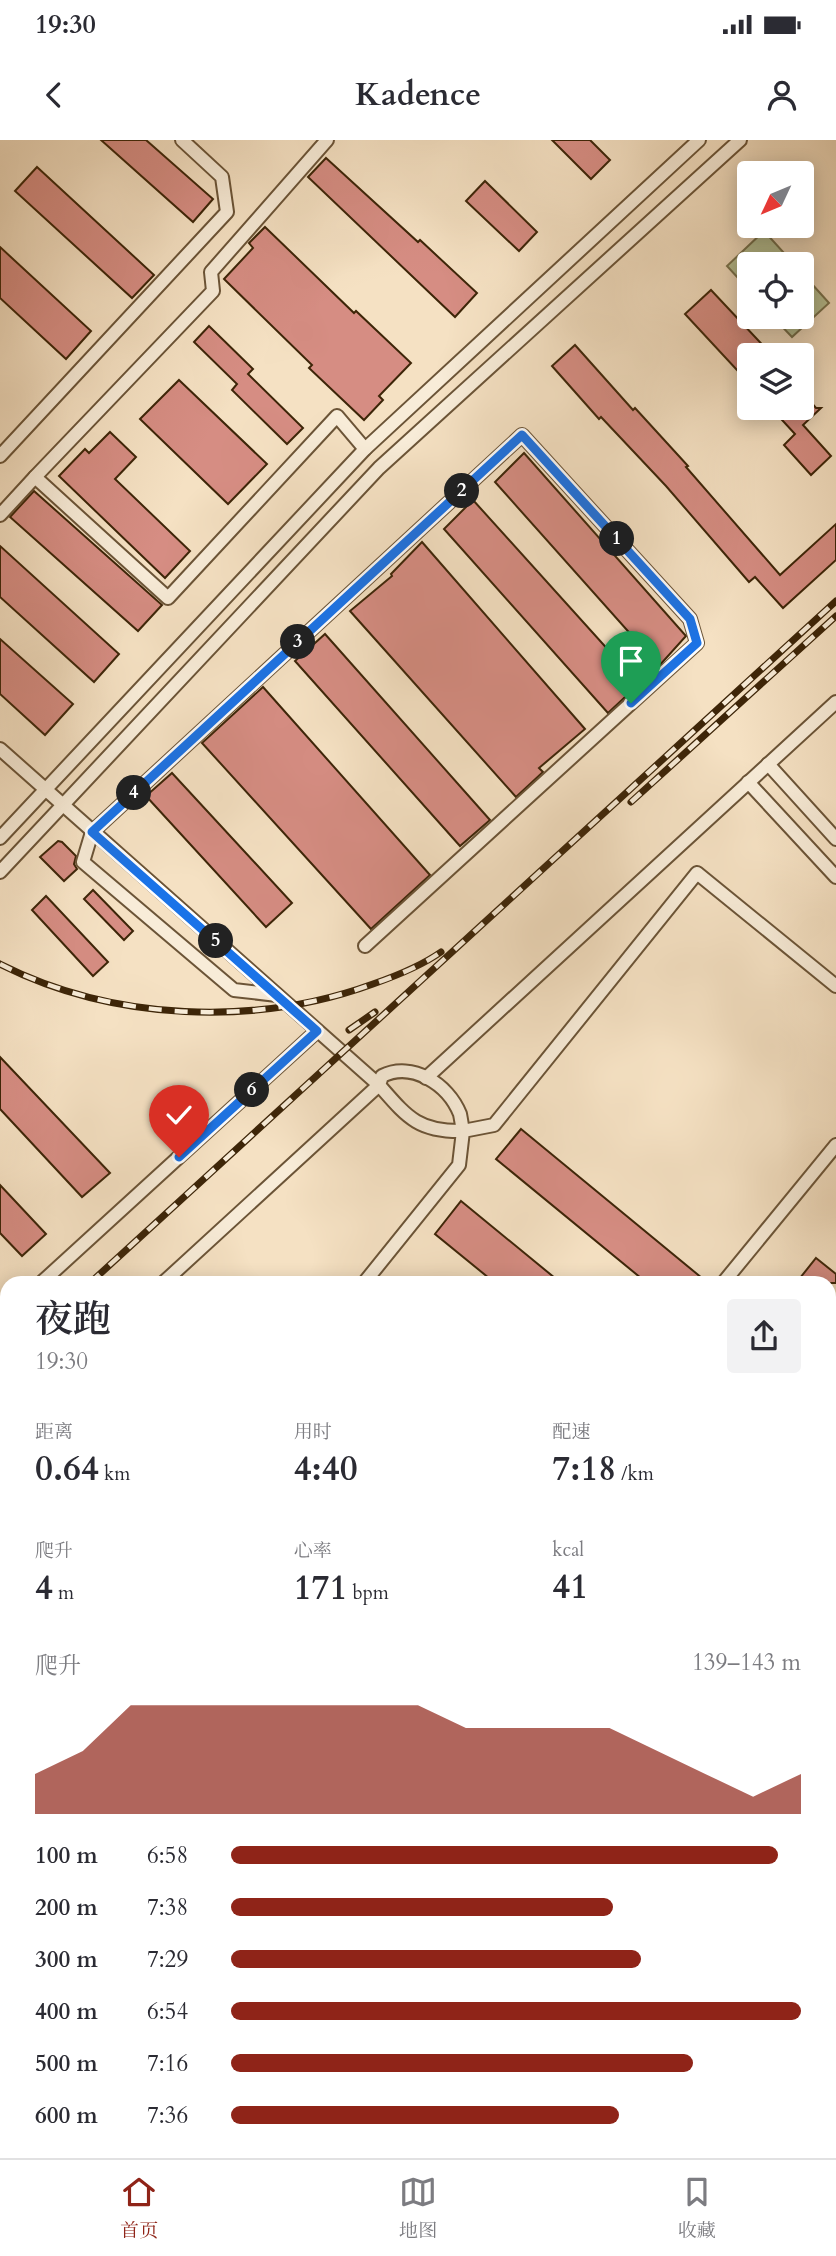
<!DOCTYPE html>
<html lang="zh">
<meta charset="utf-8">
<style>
:root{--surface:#fff;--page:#f2f2f3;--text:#2b2b33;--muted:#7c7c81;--line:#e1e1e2;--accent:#8f2418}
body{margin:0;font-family:Cardo,"Noto Serif SC",serif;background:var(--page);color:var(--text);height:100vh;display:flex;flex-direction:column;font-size:26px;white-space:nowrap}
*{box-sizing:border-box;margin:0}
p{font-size:23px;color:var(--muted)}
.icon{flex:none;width:38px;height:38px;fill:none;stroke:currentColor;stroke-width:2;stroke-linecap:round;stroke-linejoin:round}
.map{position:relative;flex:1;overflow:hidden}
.drawer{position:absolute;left:0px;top:1136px;width:836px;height:884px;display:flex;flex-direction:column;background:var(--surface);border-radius:21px 21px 0 0;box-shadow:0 4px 18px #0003}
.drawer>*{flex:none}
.needle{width:46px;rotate:226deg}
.controls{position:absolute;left:737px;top:21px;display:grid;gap:14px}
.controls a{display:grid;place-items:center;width:77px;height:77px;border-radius:7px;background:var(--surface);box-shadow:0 4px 18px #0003;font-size:35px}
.pin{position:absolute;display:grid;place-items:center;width:60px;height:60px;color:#fff;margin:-72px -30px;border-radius:50% 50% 50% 0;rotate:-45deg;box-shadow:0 0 7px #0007}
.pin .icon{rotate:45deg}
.km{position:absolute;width:35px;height:35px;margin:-18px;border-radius:50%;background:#222;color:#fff;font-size:19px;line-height:35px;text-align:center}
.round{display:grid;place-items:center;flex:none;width:74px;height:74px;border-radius:7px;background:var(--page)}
.overview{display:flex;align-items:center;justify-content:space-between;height:119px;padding:0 35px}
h1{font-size:38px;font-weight:600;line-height:52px}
.figures{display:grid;grid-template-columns:repeat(3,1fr);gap:10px;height:119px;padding:7px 35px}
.figures div{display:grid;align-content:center}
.figures b{font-size:35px;font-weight:600}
.figures small{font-size:19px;font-weight:400}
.figures p{font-size:19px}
.chart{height:196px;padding:14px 35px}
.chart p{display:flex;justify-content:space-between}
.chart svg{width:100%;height:126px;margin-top:7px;fill:var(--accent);opacity:.7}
ul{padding:0 35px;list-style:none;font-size:23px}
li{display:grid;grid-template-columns:112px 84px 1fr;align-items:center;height:52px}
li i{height:18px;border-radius:9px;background:var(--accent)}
.status{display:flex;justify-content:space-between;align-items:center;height:49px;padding:0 35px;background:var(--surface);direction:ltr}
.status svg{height:19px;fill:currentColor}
header{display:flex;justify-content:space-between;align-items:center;height:91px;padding:0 35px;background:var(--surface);font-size:32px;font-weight:600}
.dock{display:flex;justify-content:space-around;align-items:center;height:98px;border-top:2px solid var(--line);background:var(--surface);font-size:19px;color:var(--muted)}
.dock a{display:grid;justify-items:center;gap:4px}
.dock .active{color:var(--accent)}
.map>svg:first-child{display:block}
</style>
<div class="status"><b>19:30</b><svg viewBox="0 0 49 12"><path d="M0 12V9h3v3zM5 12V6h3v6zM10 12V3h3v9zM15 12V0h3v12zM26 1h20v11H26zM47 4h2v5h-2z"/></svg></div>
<header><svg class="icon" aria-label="back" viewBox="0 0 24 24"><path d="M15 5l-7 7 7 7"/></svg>Kadence<svg class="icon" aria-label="person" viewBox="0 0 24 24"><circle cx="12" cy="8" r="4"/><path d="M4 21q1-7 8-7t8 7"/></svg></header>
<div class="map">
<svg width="836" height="2018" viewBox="0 0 836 2018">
<rect width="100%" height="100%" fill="#f5e1c3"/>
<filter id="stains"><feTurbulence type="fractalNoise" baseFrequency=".00286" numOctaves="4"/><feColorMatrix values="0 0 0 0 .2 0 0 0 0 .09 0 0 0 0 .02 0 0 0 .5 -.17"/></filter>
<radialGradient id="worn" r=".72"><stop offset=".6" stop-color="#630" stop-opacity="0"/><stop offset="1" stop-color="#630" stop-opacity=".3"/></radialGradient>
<g fill="#b8c396" stroke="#7a744f" stroke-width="2">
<path d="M764 91 794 124H749V150L727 126Z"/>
<path d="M802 133 829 163 792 197 773 177H802Z"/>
</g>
<g fill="#d68d83" stroke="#3d2508" stroke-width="2">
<path d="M101 0H146L213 59 193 82Z"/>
<path d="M552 0H590L610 20 591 39Z"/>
<path d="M326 18 418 102 420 100 477 153 455 177 308 37Z"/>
<path d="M37 27 154 135 132 158 15 51Z"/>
<path d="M485 41 537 92 519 111 466 61Z"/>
<path d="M265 87 354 173 356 171 411 223 379 256 383 260 364 280 309 228 312 225 224 139 253 108 249 103Z"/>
<path d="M0 107 91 191 66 219 0 158Z"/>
<path d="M711 150 772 215H749V243L685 174Z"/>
<path d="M209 186 253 229 248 234 303 288 287 304 232 250 237 244 194 202Z"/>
<path d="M575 205 633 270 635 268 688 326 686 327 780 435 836 384V420L783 468 755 437 749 442 666 346 601 277 599 279 552 226Z"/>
<path d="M179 240 267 324 228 364 140 279Z"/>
<path d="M802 252 816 268H821L803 285 831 316 811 335 784 305 795 294 771 268H802Z"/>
<path d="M110 292 136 317 115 339 190 411 165 438 59 336 85 309 89 313Z"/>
<path d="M524 313 686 496 659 526 495 342Z"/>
<path d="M34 351 162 465 138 491 10 377Z"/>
<path d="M473 360 639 544 608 573 444 389Z"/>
<path d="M422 402 585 589 539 628 543 632 516 657 350 471 392 436 391 434Z"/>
<path d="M0 406 119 514 94 542 0 457Z"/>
<path d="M325 494 490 680 460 706 295 521Z"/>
<path d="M0 499 73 564 45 595 0 554Z"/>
<path d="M263 547 430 735 371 789 202 603Z"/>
<path d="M172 633 292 763 266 787 146 656Z"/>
<path d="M58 701 62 702 76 716 74 724 77 729 64 741 40 717Z"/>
<path d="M93 750 133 791 124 800 84 759Z"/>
<path d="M46 756 108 822 93 836 32 770Z"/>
<path d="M0 917 110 1033 82 1057 0 969Z"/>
<path d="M521 989 708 1143H647L496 1019Z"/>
<path d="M0 1045 46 1094 22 1116 0 1093Z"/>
<path d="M461 1061 561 1143H495L435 1094Z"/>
<path d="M816 1118 836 1134V1143H796Z"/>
</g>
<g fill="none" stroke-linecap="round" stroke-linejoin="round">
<g stroke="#6b5437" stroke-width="10">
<path id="service" d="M0 1484 7 1490"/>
</g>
<g stroke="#6b5437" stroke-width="16">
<g id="minor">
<path d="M0 316 227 72 222 37 182 0"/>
<path d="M35 337 213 151 211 132 327 0"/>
<path d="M0 375 35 337 168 458 337 276 365 309"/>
<path d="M0 609 379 945C407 977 418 992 463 991 462 986 461 979 460 974 448 944 412 921 382 936L379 945 163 1143"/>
<path d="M768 624 836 699"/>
<path d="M748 642 836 737"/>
<path d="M0 698 365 309 699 0"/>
<path d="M0 732 379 328 740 0"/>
<path d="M277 855 234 850 83 722 92 692 522 295 690 479 697 503 365 806"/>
<path d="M426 938 836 562"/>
<path d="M41 1143 317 891"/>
<path d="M364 1143 459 1025 463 991 494 985 697 733 836 846"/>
<path d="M723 1143 836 1005"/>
<path d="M0 1180 7 1174"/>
<path d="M0 1292 7 1285"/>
<path d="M830 1331 836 1323"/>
<path d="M0 1594 7 1585"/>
<path d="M830 1598 836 1590"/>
<path d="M830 1686 836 1692"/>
<path d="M0 1705 7 1710"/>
<path d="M830 1761 836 1750"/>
<path d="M830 1930 836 1921"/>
<path d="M830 1971 836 1976"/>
<path d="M238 2012 242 2018"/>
<path d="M45 2018 50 2012"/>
<path d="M678 2018 681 2012"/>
</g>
</g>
<use href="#service" stroke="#f8ecd8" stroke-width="6"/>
<use href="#minor" stroke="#f8ecd8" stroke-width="12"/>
<g stroke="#3d2508" stroke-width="7">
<g id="rail">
<path d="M631 662 836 476"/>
<path d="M0 824C113 881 255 887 373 844 396 836 421 826 441 812"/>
<path d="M349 890 375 872"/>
<path d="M90 1143 836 461"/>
<path d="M0 1224 7 1218"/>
<path d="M0 1238 7 1232"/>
</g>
</g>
<use href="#rail" stroke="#f8ecd8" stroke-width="4.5" stroke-dasharray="13" stroke-linecap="butt"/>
</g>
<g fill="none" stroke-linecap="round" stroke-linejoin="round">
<g stroke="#fff" stroke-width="14">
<path id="route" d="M179 1017 317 891 92 692 522 295 690 479 697 503 631 563"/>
</g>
<use href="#route" stroke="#1a73e8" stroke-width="9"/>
</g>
<rect width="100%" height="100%" filter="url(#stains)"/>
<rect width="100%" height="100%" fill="url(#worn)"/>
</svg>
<div class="controls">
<a><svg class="needle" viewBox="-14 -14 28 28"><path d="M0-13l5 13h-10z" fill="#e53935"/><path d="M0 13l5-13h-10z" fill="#7c7c81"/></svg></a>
<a><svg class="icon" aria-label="locate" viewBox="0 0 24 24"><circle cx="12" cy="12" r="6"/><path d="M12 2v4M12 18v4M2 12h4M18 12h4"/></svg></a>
<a><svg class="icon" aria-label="layers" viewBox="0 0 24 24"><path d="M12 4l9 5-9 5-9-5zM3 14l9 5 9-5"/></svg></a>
</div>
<div class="pin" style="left:631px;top:563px;background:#1e9e55"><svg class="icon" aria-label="arrive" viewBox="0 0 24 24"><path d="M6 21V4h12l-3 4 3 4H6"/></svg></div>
<div class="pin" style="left:179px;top:1017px;background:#d93025"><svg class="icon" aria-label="check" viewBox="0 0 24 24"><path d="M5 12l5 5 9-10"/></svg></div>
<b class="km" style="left:617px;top:399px">1</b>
<b class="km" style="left:462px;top:351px">2</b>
<b class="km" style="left:298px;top:502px">3</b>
<b class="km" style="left:134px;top:653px">4</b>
<b class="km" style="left:216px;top:801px">5</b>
<b class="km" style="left:252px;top:950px">6</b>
<section class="drawer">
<div class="overview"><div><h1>夜跑</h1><p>19:30</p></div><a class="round"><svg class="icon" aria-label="share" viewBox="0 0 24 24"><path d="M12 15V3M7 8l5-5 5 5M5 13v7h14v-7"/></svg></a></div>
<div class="figures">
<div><p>距离</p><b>0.64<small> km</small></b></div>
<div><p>用时</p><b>4:40</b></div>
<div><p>配速</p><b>7:18<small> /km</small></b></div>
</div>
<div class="figures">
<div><p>爬升</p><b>4<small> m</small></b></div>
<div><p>心率</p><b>171<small> bpm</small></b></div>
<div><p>kcal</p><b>41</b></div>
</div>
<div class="chart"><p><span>爬升</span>139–143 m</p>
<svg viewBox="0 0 160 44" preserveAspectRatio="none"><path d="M0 44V30L10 22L20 6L30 6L40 6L50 6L60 6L70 6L80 6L90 14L100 14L110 14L120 14L130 22L140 30L150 38L160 30V44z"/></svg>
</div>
<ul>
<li><b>100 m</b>6:58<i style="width:96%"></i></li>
<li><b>200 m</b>7:38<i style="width:67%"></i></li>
<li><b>300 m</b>7:29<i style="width:72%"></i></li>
<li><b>400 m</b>6:54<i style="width:100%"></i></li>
<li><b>500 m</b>7:16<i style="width:81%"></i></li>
<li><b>600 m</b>7:36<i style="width:68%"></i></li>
</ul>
</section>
</div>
<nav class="dock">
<a class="active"><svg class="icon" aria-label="home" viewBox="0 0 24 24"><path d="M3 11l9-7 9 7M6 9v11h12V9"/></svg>首页</a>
<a><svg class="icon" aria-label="map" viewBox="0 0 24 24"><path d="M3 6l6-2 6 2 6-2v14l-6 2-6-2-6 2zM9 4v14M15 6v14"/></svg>地图</a>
<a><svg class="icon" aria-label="saved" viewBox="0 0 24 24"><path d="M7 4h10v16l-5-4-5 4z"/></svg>收藏</a>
</nav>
